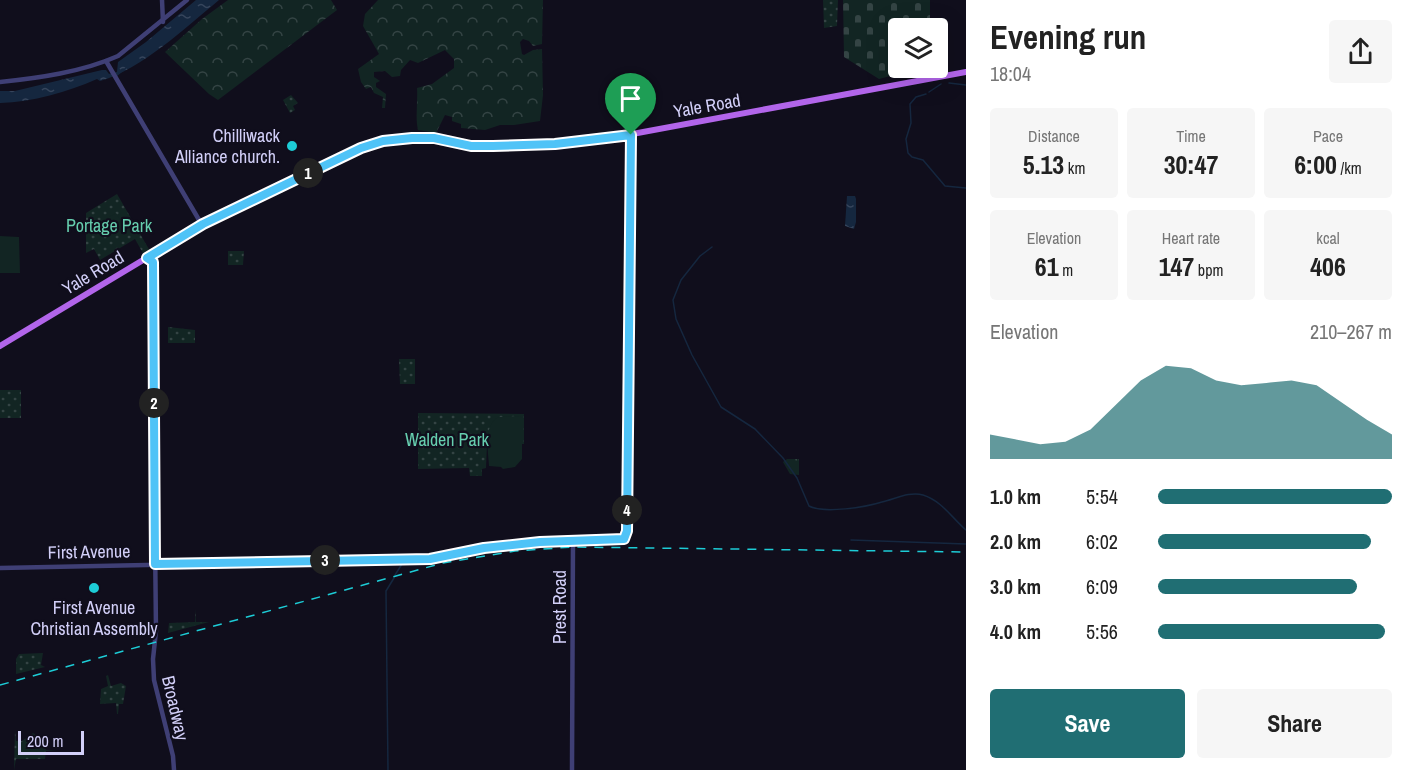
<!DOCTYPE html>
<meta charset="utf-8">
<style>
:root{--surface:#fff;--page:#f6f6f6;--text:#222;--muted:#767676;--accent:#206e73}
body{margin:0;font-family:"Archivo Narrow",sans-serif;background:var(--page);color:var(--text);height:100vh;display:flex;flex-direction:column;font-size:22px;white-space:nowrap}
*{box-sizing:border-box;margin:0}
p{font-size:20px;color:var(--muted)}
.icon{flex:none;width:33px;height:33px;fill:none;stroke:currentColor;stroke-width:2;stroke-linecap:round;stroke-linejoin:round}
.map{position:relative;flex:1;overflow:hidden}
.sheet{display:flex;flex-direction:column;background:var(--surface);width:450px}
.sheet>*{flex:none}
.buttons{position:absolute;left:888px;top:18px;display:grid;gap:12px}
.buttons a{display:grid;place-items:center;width:60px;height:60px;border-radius:6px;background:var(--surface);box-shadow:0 6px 24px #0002;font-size:30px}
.scale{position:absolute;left:18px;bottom:15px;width:66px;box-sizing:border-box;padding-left:6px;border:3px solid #d2cff8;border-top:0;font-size:16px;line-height:21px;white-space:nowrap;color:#d2cff8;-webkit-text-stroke:4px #100e1c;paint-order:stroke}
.pin{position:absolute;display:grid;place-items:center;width:51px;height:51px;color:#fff;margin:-62px -26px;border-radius:50% 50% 50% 0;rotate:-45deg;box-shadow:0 0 6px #0007}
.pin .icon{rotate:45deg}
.km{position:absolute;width:30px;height:30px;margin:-15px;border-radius:50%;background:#222;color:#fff;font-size:16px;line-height:30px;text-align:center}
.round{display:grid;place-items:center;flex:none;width:63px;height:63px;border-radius:6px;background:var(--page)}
.headline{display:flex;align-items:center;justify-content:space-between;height:102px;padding:0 24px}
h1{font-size:33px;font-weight:800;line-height:45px}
.figures{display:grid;grid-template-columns:repeat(3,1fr);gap:9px;height:102px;padding:6px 24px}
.figures div{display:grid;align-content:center;border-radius:6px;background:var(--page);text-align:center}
.figures b{font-size:26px;font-weight:800}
.figures small{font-size:16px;font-weight:400}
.figures p{font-size:16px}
.chart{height:168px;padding:12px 24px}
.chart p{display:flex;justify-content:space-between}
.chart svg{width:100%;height:108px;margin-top:6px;fill:var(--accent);opacity:.7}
.cta{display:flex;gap:12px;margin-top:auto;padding:12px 24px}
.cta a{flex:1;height:69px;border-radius:6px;background:var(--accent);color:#fff;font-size:24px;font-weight:800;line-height:69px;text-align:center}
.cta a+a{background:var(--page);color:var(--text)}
ul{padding:0 24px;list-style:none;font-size:20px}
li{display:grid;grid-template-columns:96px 72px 1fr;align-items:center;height:45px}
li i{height:15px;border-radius:8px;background:var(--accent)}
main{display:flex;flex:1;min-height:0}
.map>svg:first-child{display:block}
</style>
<main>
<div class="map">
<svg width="966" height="770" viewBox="0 0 966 770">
<defs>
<pattern id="grass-tufts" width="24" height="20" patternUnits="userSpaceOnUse" patternTransform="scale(1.5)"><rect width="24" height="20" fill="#122523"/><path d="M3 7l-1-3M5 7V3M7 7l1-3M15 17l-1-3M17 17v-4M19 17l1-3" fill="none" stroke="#344444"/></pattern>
<pattern id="forest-crowns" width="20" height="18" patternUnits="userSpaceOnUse" patternTransform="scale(1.5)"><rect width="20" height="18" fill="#122523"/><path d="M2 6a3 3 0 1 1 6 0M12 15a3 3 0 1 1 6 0" fill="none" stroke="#344444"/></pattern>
<pattern id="cemetery-stones" width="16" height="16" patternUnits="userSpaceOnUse" patternTransform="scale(1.5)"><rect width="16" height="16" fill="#122523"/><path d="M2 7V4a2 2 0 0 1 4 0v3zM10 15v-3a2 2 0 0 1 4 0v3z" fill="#344444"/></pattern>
<pattern id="park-dots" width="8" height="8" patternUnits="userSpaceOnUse" patternTransform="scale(1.5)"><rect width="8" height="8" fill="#122523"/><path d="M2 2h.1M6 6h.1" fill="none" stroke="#344444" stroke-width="1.8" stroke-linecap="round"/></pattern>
<pattern id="water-ripples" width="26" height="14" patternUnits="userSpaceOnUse" patternTransform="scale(1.5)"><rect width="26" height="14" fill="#15273f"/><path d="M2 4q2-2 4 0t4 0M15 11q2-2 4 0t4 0" fill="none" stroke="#36455c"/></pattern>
</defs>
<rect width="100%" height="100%" fill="#100e1c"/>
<path fill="url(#grass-tufts)" d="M787 459H799V475L790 474 783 462Z"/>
<g fill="url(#forest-crowns)">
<path d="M228 0H331L337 10 218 100 209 94 165 52 202 19Z"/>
<path d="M378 0H543L542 44 533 46 529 41 523 39 520 42 522 54 524 55 533 50 542 49 543 95 540 121 514 125H500L485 130 461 128V124L452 121V117L445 115 436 133 418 130C415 117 418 102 417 88L432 84 454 68V59L445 50 418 63 410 60 401 70 400 76 392 77 385 71 374 72V77L380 81 376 83V87L386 94 385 108H382L383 97 374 93 371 87 366 89 361 82 358 69 379 54 363 26 365 14Z"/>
</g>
<path fill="url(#cemetery-stones)" d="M843 0H930V28H898V68H921L920 71 905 72 879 79 844 57Z"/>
<g fill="url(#park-dots)">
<path d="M823 0H838L837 26 824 28Z"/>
<path d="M291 95 298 103 293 106 295 110 290 113 283 100Z"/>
<path d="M117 194 150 251 144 255 135 239 100 260 94 249 86 253V213Z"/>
<path d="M228 251H244L243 265H228Z"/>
<path d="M168 327 195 330V343H168Z"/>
<path d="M399 359H415V384H400Z"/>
<rect x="0" y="390" width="21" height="28"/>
<path d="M418 413 524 414V444H487L486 468 482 469V476H470L469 468 418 469Z"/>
<path d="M195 609 196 622H209L168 633 169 623 195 622Z"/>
<path d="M43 653 41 665 45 667 16 674V659L19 654Z"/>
<path d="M108 675 111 686 121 683 126 686 123 704H119L118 714H117L116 703 100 704 101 689 108 686 106 676Z"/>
<path d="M15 730 16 741H22L33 733 40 738 46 750 57 751H46L45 759H16L14 770Z"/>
</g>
<g fill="#122523">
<path d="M116 213 122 223 103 234 97 224Z"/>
<path d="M0 236 19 237 20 273H0Z"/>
<path d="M499 417 520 416 522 418V459L515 467 503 469 501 467 489 466C488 451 483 424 499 417Z"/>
<path d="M36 739 42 749 32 754 26 744Z"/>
</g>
<g fill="url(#water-ripples)">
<path d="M196 0H219C185 28 142 69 100 81L97 79C68 92 32 102 0 103V91H15L102 70H106L109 74 117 72 118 62 146 42Z"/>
<path d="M847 196H855L856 199V222L854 229 845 226Z"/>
</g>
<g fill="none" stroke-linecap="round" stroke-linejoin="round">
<g stroke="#15273f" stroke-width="1.5">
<path d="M116 76 126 68"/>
<path d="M949 83 966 85"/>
<path d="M929 92 941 84"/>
<path d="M926 94 916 97 910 104 911 123 906 139 908 153 912 157 923 160 945 186 966 188"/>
<path d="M712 247 700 256 681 280 673 300 676 319 692 355 721 407 755 429 783 458 797 478 809 506C824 514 866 507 882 502 895 499 910 491 923 495 942 501 952 518 966 530"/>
<path d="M851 540 966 544"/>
<path d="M395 575 402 564"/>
<path d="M388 770 386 591 394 578"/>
</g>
<g stroke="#3f3f75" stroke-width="4.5">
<path d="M162 0 163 22"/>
<path d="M106 61 202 225"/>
<path d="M0 82C39 78 82 72 118 56L187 0"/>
<path d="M152 256 156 631 153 659 154 680 173 756 174 770"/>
<path d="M0 568 430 559 484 548 540 542 624 539 627 531 631 135"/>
<path d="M572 770 573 540"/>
</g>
<path stroke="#b265ea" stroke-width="6" d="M0 346 203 224 367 145 388 140 415 138H434L474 146 547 145 600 140 966 72"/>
<path stroke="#1dccd6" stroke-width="1.5" stroke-dasharray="9 8" stroke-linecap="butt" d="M0 685 443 563 515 551 573 547 966 552"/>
</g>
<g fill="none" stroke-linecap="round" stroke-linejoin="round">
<g stroke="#fff" stroke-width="12">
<path id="route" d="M631 135 627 531 624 539 540 542 484 548 430 559 155 564 153 262 147 258 203 224 361 148 383 141 412 138H434L471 146H493L555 144Z"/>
</g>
<use href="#route" stroke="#4fc3f7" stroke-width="8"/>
</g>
<g fill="#1dccd6" stroke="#100e1c" stroke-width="2">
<circle cx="292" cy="146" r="6"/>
<circle cx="94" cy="588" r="6"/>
</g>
<g text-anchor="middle" stroke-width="4.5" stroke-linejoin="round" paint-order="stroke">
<g font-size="18" fill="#d2cff8" stroke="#100e1c">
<text transform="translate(707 106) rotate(-10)" y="6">Yale Road</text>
<text transform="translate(93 273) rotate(-31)" y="6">Yale Road</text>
<text transform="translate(89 552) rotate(-1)" y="6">First Avenue</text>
<text transform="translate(560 607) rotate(-90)" y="6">Prest Road</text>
<text transform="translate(175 708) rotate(77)" y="6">Broadway</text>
</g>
<g font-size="18" fill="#d2cff8" stroke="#100e1c" text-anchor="end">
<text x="280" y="142">Chilliwack<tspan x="280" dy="21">Alliance church.</tspan></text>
<text x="94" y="614" text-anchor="middle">First Avenue<tspan x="94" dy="21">Christian Assembly</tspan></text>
</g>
<g font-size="18" fill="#66ceaf" stroke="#100e1c">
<text x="109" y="232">Portage Park</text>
<text x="447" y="446">Walden Park</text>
</g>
</g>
</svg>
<div class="buttons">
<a><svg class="icon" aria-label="layers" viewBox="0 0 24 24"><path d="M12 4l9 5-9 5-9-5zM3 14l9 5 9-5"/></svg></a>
</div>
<div class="scale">200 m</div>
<div class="pin" style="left:631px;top:135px;background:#1e9e55"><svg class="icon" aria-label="arrive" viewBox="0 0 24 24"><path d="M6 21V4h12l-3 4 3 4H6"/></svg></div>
<b class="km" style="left:308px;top:173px">1</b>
<b class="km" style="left:154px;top:403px">2</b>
<b class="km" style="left:325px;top:560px">3</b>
<b class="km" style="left:627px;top:510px">4</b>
</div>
<section class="sheet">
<div class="headline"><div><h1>Evening run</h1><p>18:04</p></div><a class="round"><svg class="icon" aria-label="share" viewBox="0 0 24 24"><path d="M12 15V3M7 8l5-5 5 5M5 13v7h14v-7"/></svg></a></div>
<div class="figures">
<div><p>Distance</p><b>5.13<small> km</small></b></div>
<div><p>Time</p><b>30:47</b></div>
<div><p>Pace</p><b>6:00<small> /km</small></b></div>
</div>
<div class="figures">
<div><p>Elevation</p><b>61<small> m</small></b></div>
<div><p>Heart rate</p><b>147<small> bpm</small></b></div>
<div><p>kcal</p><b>406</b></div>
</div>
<div class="chart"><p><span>Elevation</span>210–267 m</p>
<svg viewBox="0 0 160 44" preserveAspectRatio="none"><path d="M0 44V34L10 36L20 38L30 37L40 32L50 22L60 12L70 6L80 7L90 12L100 14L110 13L120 12L130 14L140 21L150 28L160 34V44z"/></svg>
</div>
<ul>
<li><b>1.0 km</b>5:54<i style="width:100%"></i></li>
<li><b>2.0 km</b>6:02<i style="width:91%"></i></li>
<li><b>3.0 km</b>6:09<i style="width:85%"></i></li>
<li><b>4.0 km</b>5:56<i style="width:97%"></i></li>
</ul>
<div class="cta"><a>Save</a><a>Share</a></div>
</section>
</main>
